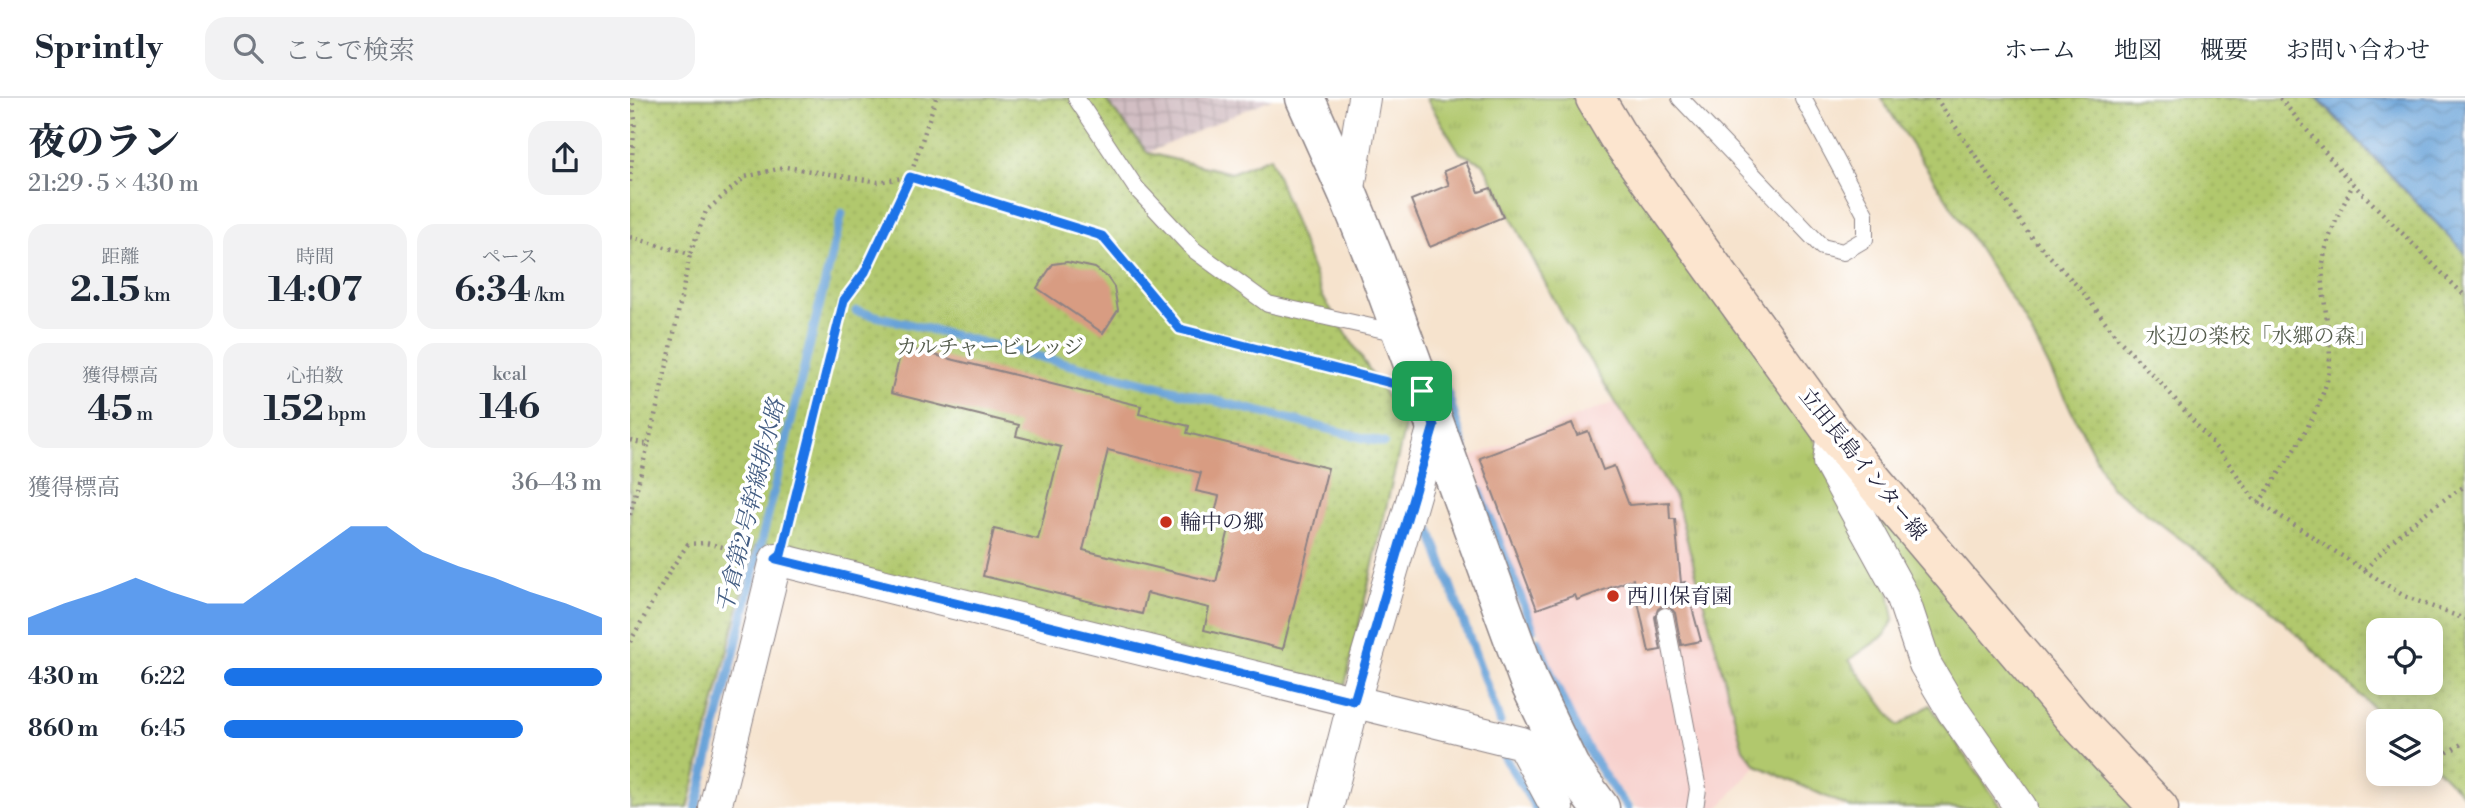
<!DOCTYPE html>
<html lang="ja">
<meta charset="utf-8">
<style>
:root{--surface:#fff;--page:#f2f2f3;--text:#1f2937;--muted:#747a83;--line:#e0e1e3;--accent:#1a73e8}
body{margin:0;font-family:"Libre Bodoni","Noto Serif JP",serif;background:var(--page);color:var(--text);height:100vh;display:flex;flex-direction:column;font-size:26px;white-space:nowrap}
*{box-sizing:border-box;margin:0}
p{font-size:23px;color:var(--muted)}
.icon{flex:none;width:38px;height:38px;fill:none;stroke:currentColor;stroke-width:2;stroke-linecap:round;stroke-linejoin:round}
.map{position:relative;flex:1;overflow:hidden}
.side{display:flex;flex-direction:column;background:var(--surface);width:630px}
.side>*{flex:none}
.tools{position:absolute;left:1736px;top:520px;display:grid;gap:14px}
.tools a{display:grid;place-items:center;width:77px;height:77px;border-radius:14px;background:var(--surface);box-shadow:0 4px 18px #0003;font-size:35px}
.pin{position:absolute;display:grid;place-items:center;width:60px;height:60px;color:#fff;margin:-30px;border-radius:14px;box-shadow:0 4px 10px #0006}
.round{display:grid;place-items:center;flex:none;width:74px;height:74px;border-radius:21px;background:var(--page)}
.head{display:flex;align-items:center;justify-content:space-between;height:119px;padding:0 28px}
h1{font-size:38px;font-weight:800;line-height:52px}
.stats{display:grid;grid-template-columns:repeat(3,1fr);gap:10px;height:119px;padding:7px 28px}
.stats div{display:grid;align-content:center;border-radius:18px;background:var(--page);text-align:center}
.stats b{font-size:35px;font-weight:800}
.stats small{font-size:19px;font-weight:400}
.stats p{font-size:19px}
.chart{height:196px;padding:14px 28px}
.chart p{display:flex;justify-content:space-between}
.chart svg{width:100%;height:126px;margin-top:7px;fill:var(--accent);opacity:.7}
ul{padding:0 28px;list-style:none;font-size:23px}
li{display:grid;grid-template-columns:112px 84px 1fr;align-items:center;height:52px}
li i{height:18px;border-radius:9px;background:var(--accent)}
header{display:flex;align-items:center;gap:42px;box-sizing:border-box;height:98px;padding:0 35px;background:var(--surface);border-bottom:2px solid var(--line)}
header strong{font-size:33px}
nav{display:flex;gap:38px;margin-inline-start:auto;font-size:24px}
.search{width:490px;height:63px;background:var(--page);display:flex;align-items:center;gap:18px;box-sizing:border-box;padding:0 24px;border-radius:21px;color:var(--muted);font-size:26px}
main{display:flex;flex:1;min-height:0}
.map>svg:first-child{display:block}
</style>
<header>
<strong>Sprintly</strong>
<div class="search"><svg class="icon" aria-label="search" viewBox="0 0 24 24"><circle cx="10" cy="10" r="6"/><path d="M15 15l6 6"/></svg>ここで検索</div>
<nav><a>ホーム</a><a>地図</a><a>概要</a><a>お問い合わせ</a></nav>
</header>
<main>
<section class="side">
<div class="head"><div><h1>夜のラン</h1><p>21:29 · 5 × 430 m</p></div><a class="round"><svg class="icon" aria-label="share" viewBox="0 0 24 24"><path d="M12 15V3M7 8l5-5 5 5M5 13v7h14v-7"/></svg></a></div>
<div class="stats">
<div><p>距離</p><b>2.15<small> km</small></b></div>
<div><p>時間</p><b>14:07</b></div>
<div><p>ペース</p><b>6:34<small> /km</small></b></div>
</div>
<div class="stats">
<div><p>獲得標高</p><b>45<small> m</small></b></div>
<div><p>心拍数</p><b>152<small> bpm</small></b></div>
<div><p>kcal</p><b>146</b></div>
</div>
<div class="chart"><p><span>獲得標高</span>36–43 m</p>
<svg viewBox="0 0 160 44" preserveAspectRatio="none"><path d="M0 44V38L10 33L20 29L30 24L40 29L50 33L60 33L70 24L80 15L90 6L100 6L110 15L120 20L130 24L140 29L150 33L160 38V44z"/></svg>
</div>
<ul>
<li><b>430 m</b>6:22<i style="width:100%"></i></li>
<li><b>860 m</b>6:45<i style="width:79%"></i></li>
</ul>
</section>
<div class="map">
<svg width="1835" height="710" viewBox="0 0 1835 710">
<defs>
<pattern id="industrial-grid" width="8" height="8" patternUnits="userSpaceOnUse" patternTransform="scale(1.75)"><rect width="8" height="8" fill="#d2bec3"/><path d="M0 4h8M4 0v8" fill="none" stroke="#b4a3a8"/></pattern>
<pattern id="grass-tufts" width="24" height="20" patternUnits="userSpaceOnUse" patternTransform="scale(1.75)"><rect width="24" height="20" fill="#b1c86d"/><path d="M3 7l-1-3M5 7V3M7 7l1-3M15 17l-1-3M17 17v-4M19 17l1-3" fill="none" stroke="#98ac5f"/></pattern>
<pattern id="park-dots" width="8" height="8" patternUnits="userSpaceOnUse" patternTransform="scale(1.75)"><rect width="8" height="8" fill="#b1c86d"/><path d="M2 2h.1M6 6h.1" fill="none" stroke="#98ac5f" stroke-width="1.8" stroke-linecap="round"/></pattern>
<pattern id="water-waves" width="16" height="10" patternUnits="userSpaceOnUse" patternTransform="scale(1.75)"><rect width="16" height="10" fill="#68a2d8"/><path d="M0 5q4-4 8 0t8 0" fill="none" stroke="#5584b0"/></pattern>
</defs>
<rect width="100%" height="100%" fill="#fff"/>
<filter id="ink" filterUnits="userSpaceOnUse"><feTurbulence type="fractalNoise" baseFrequency=".0143" numOctaves="2"/><feDisplacementMap in="SourceGraphic" scale="14" xChannelSelector="R" yChannelSelector="G"/><feConvolveMatrix kernelMatrix="1 2 1 2 8 2 1 2 1" color-interpolation-filters="sRGB"/></filter>
<filter id="wash" filterUnits="userSpaceOnUse"><feTurbulence type="fractalNoise" baseFrequency=".00686" numOctaves="4" result="noise"/><feDisplacementMap in="SourceGraphic" scale="28" xChannelSelector="R" yChannelSelector="G"/><feGaussianBlur stdDeviation="1.57" result="paint"/><feColorMatrix in="noise" values="0 0 0 0 0 0 0 0 0 0 0 0 0 0 0 0 0 1.4 0 .05"/><feComposite in="paint" operator="in"/></filter>
<g filter="url(#wash)">
<rect width="100%" height="100%" fill="#f6e3cd"/>
<path fill="#f7d0cc" d="M985 304 1046 401 1113 651 1126 667 1089 710H1006L983 683 955 640 933 596 840 359Z"/>
<path fill="url(#industrial-grid)" d="M474 0H643L517 55Z"/>
<g fill="url(#grass-tufts)" stroke="#6a7554" stroke-width="2">
<path d="M796 0H957L1179 327 1199 380 1257 482 1264 521 1255 537 1219 562 1268 628 1300 607 1372 710H1221L1126 667 1113 651 1046 401 935 223 853 65 830 55Z"/>
<path d="M1211 365 1513 710H1403L1322 599Z"/>
</g>
<g fill="url(#park-dots)" stroke="#6a7554" stroke-width="2" fill-rule="evenodd">
<path d="M0 0H474L518 55 601 75 640 59 693 199 775 328 714 592 124 448 58 710H0Z"/>
<path d="M1251 0H1686L1835 155V699L1801 664V623H1757L1628 499 1480 388 1395 222ZM1748 532H1801V584H1748Z"/>
</g>
<path fill="url(#water-waves)" stroke="#45628a" stroke-width="2" d="M1688 0H1835V155Z"/>
<g fill="none" stroke-linecap="round" stroke-linejoin="round">
<g stroke="#68a2d8" stroke-width="9">
<path d="M226 213 754 345"/>
<path d="M804 271 818 297 836 356"/>
<path d="M849 392 903 531"/>
<path d="M799 429 870 624"/>
<path d="M908 543C932 605 956 658 998 710"/>
<path d="M872 655 906 710"/>
<path d="M66 710 212 115"/>
</g>
</g>
<g id="blocks">
<g fill="#d89c82" fill-rule="evenodd">
<path d="M836 64 849 94 861 90 873 119 800 149 781 102 819 87 814 73Z"/>
<path d="M437 164 465 170 477 179 484 189 488 212 473 235 407 190 423 166Z"/>
<path d="M272 249 511 308 509 316 559 328 557 335 698 370 653 551 574 532 579 510 517 495 512 516 353 478 364 431 408 441 431 349 386 338 389 327 261 295ZM478 352 571 375 566 393 589 398 584 419 601 423 586 484 453 452Z"/>
<path d="M942 325 947 337 958 333 973 372 984 368 999 407 1039 404 1040 421H1045L1051 485 1055 484 1071 543 1051 547 1045 515 1039 508H1032L1028 511 1025 519 1031 552 1019 554 1003 481 947 502 945 497 907 511 850 360Z"/>
</g>
</g>
</g>
<g filter="url(#ink)">
<use href="#blocks" fill-opacity="0" stroke="#8c8284" stroke-width="2"/>
<g fill="none" stroke-linecap="round" stroke-linejoin="round">
<g stroke="#8c8284" stroke-width="18">
<g id="service">
<path d="M446 0 506 90 564 152 638 206 768 235"/>
<path d="M1050 0 1192 149 1213 154 1235 141V116L1173 0"/>
<path d="M1035 518 1068 691 1065 710"/>
</g>
</g>
<g stroke="#8c8284" stroke-width="34">
<g id="minor">
<path d="M718 96 734 0"/>
<path d="M1203 335 1199 364 1272 497 1295 566 1323 613 1391 710"/>
<path d="M85 710 146 461 892 645 927 710"/>
<path d="M697 710 724 603 804 328"/>
</g>
</g>
<g stroke="#8c8284" stroke-width="41">
<path id="tertiary" d="M675 0 718 96 746 165 899 584 940 669 970 710"/>
</g>
<g stroke="#8c8284" stroke-width="41">
<path id="secondary" d="M965 0 987 37 1203 335 1443 619 1529 710"/>
</g>
<g stroke="#8c8284" stroke-width="4.5" stroke-dasharray="2 5" stroke-linecap="butt">
<path d="M306 0 280 79 472 138 550 231 754 283"/>
<path d="M1306 0 1399 136 1452 193 1490 243 1539 294 1597 363 1624 401 1774 498 1835 521"/>
<path d="M1650 0 1715 78 1835 198"/>
<path d="M0 84 5 22 2 0"/>
<path d="M0 139 60 156 76 113 115 79 156 69 248 84 279 79"/>
<path d="M0 342 18 347 41 250 60 156"/>
<path d="M1629 405C1654 367 1684 327 1697 283 1706 248 1690 203 1693 166 1695 141 1713 109 1723 86"/>
<path d="M0 417 18 347"/>
<path d="M157 435 214 202 235 175 280 79"/>
<path d="M1735 472C1767 435 1794 414 1835 388"/>
<path d="M0 544 41 471 58 446 76 445 118 455"/>
<path d="M1811 658 1835 644"/>
</g>
<use href="#service" stroke="#fff" stroke-width="16"/>
<use href="#minor" stroke="#fff" stroke-width="32"/>
<use href="#tertiary" stroke="#fff" stroke-width="38"/>
<use href="#secondary" stroke="#fce5cf" stroke-width="38"/>
</g>
</g>
<g fill="none" stroke-linecap="round" stroke-linejoin="round" filter="url(#ink)">
<g stroke="#fff" stroke-width="14">
<path id="route" d="M280 79 472 138 550 231 792 293 804 328 724 603 146 461 151 457 214 202 235 174Z"/>
</g>
<use href="#route" stroke="#1a73e8" stroke-width="9"/>
</g>
<g fill="#c8321e" stroke="#fff" stroke-width="2.5">
<circle cx="536" cy="424" r="7"/>
<circle cx="983" cy="498" r="7"/>
</g>
<g text-anchor="middle" stroke-width="7" stroke-linejoin="round" paint-order="stroke">
<g font-size="21" fill="#545c4c" stroke="#fff">
<text x="1631" y="245">水辺の楽校「水郷の森」</text>
<text x="360" y="256">カルチャービレッジ</text>
</g>
<g font-size="21" fill="#22223b" stroke="#fff">
<text transform="translate(1233 366) rotate(51)" y="7">立田長島インター線</text>
</g>
<g font-size="21" fill="#22223b" stroke="#fff" text-anchor="start">
<text x="550" y="431">輪中の郷</text>
<text x="997" y="505">西川保育園</text>
</g>
<g font-size="23" font-style="italic" fill="#425c82" stroke="#fff">
<text transform="translate(120 408) rotate(-76)" y="8">千倉第2号幹線排水路</text>
</g>
</g>
</svg>
<div class="tools">
<a><svg class="icon" aria-label="locate" viewBox="0 0 24 24"><circle cx="12" cy="12" r="6"/><path d="M12 2v4M12 18v4M2 12h4M18 12h4"/></svg></a>
<a><svg class="icon" aria-label="layers" viewBox="0 0 24 24"><path d="M12 4l9 5-9 5-9-5zM3 14l9 5 9-5"/></svg></a>
</div>
<div class="pin" style="left:792px;top:293px;background:#1e9e55"><svg class="icon" aria-label="arrive" viewBox="0 0 24 24"><path d="M6 21V4h12l-3 4 3 4H6"/></svg></div>
</div>
</main>
